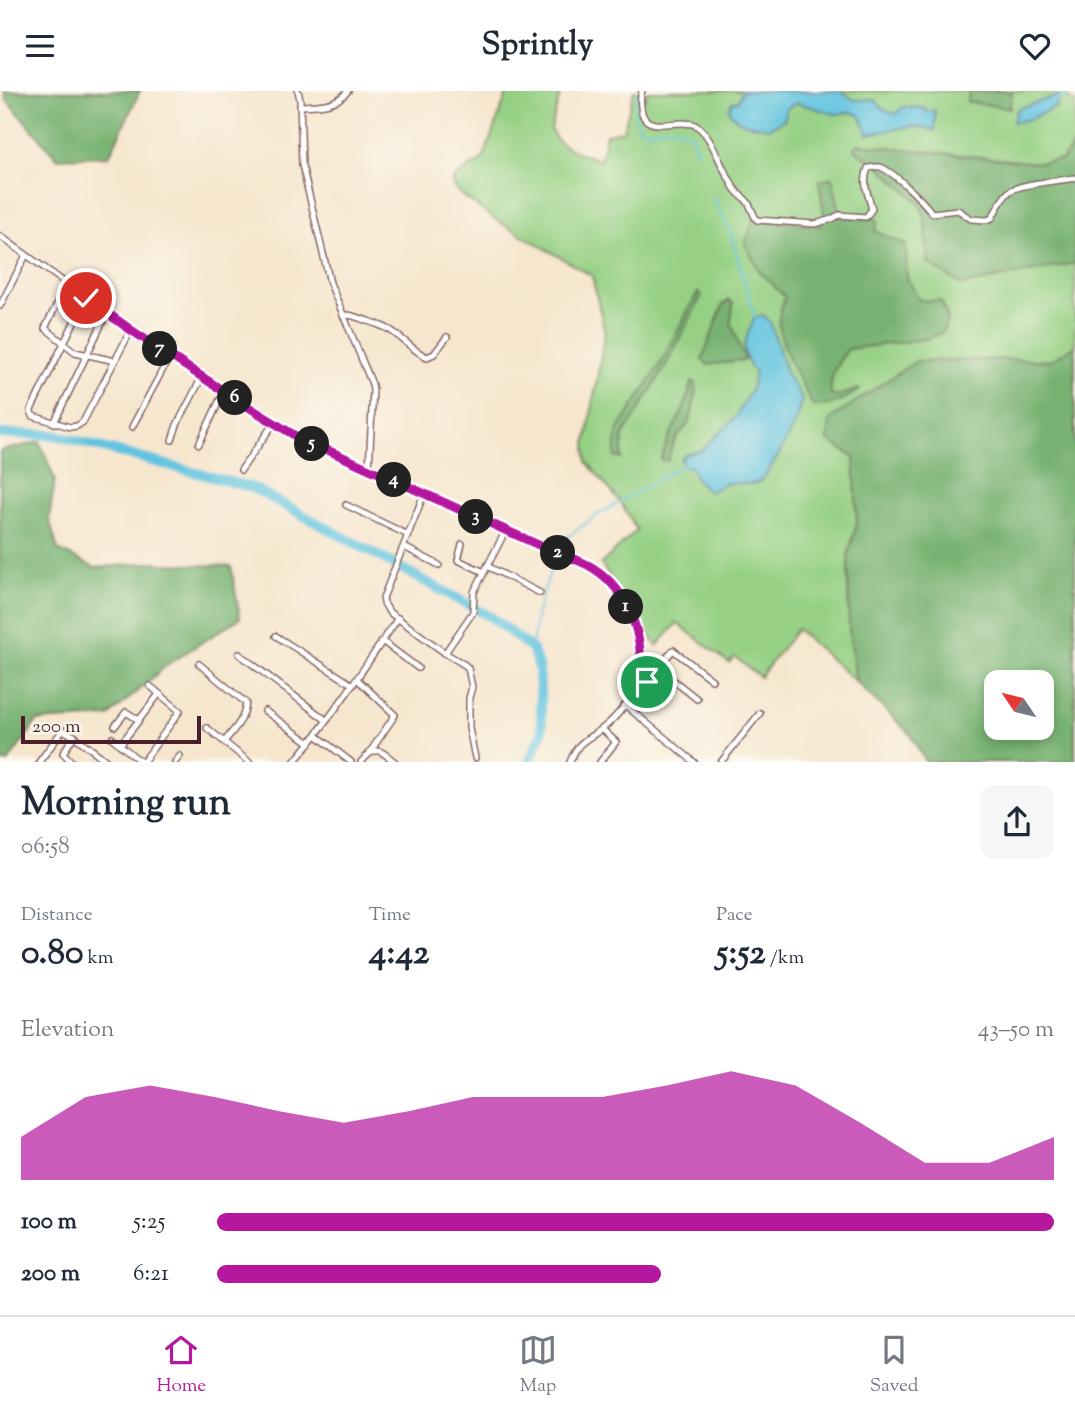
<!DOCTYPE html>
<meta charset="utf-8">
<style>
:root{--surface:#fff;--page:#f6f6f7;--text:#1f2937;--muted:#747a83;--line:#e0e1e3;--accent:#b5179e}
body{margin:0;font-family:"Sorts Mill Goudy",serif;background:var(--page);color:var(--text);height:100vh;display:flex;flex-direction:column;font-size:26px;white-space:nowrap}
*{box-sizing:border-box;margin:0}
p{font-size:23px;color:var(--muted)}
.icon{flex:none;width:38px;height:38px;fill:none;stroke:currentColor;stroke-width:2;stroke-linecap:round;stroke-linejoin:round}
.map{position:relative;height:671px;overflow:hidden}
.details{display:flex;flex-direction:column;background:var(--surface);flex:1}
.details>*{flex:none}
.needle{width:46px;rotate:305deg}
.tools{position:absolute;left:984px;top:579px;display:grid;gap:14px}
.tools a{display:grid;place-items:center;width:70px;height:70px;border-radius:14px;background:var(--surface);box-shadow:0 4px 10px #0003;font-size:35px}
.scale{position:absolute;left:21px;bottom:18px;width:180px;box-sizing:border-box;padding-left:7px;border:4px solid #4a1f2b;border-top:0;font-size:19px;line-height:24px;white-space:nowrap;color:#4a1f2b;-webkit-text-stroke:5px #fbf7ec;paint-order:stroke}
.pin{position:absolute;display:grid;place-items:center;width:60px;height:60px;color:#fff;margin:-30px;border:4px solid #fff;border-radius:50%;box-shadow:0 2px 7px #0007}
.km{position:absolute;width:35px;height:35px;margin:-18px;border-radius:50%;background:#222;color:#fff;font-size:19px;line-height:35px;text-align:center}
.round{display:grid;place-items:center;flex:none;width:74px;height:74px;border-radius:14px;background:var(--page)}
.overview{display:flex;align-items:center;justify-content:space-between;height:119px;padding:0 21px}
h1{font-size:38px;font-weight:700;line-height:52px}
.metrics{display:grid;grid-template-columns:repeat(3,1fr);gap:10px;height:119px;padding:7px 21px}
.metrics div{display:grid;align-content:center}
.metrics b{font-size:35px;font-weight:700}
.metrics small{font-size:19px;font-weight:400}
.metrics p{font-size:19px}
.chart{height:196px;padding:14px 21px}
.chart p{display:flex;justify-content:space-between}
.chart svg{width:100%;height:126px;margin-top:7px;fill:var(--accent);opacity:.7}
ul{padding:0 21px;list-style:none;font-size:23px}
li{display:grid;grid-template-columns:112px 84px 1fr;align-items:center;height:52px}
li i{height:18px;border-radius:9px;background:var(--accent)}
header{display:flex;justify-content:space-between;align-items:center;height:91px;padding:0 21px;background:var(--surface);font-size:32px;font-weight:700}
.tab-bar{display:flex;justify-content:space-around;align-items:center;height:98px;border-top:2px solid var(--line);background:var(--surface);font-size:19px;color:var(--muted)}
.tab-bar a{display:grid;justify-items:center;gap:4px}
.tab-bar .selected{color:var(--accent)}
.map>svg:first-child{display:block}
</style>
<header><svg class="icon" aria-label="menu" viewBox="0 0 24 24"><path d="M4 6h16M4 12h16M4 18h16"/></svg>Sprintly<svg class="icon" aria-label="heart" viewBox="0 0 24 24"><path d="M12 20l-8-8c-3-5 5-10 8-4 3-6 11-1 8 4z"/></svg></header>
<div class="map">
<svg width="1075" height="671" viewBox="0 0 1075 671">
<rect width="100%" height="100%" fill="#fbf7ec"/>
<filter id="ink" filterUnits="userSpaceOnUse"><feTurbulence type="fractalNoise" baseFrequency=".0143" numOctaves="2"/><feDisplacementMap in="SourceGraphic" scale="14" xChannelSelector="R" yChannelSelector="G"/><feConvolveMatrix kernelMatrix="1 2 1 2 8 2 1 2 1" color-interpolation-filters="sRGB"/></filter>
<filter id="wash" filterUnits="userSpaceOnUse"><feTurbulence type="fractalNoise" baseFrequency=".00686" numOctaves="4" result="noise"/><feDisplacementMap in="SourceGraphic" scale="28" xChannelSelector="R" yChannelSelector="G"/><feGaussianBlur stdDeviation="1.57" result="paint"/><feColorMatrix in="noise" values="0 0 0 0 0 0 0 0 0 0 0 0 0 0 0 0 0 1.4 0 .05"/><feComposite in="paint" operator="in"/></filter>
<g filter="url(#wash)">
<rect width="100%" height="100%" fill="#f6e6ce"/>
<path fill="#95d084" stroke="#707858" stroke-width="2" d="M508 0H561L551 37C555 57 583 62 600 70L606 43 623 40 634 0H643L646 9 647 0H1071L1067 7 1075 11V52L1062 69 1037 72 857 53 854 57 863 65 875 71 919 112 925 127 928 172 962 194 1075 172V255L1049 270 1019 268 828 349 854 366 857 432 848 465 849 537 856 591 797 538 760 586 735 566 729 572 677 532 657 555 601 473 637 439 620 411 587 371 586 353 605 242 592 185 496 129 460 103 453 94 454 87 483 68Z"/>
<g fill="#78b272" stroke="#61684e" stroke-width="2" fill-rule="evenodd">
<path d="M4 0H140L109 65 57 67 6 8Z"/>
<path d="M969 0H1012L1010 17 967 11Z"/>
<path d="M1075 52V172L962 194 928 172 925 127 919 112 875 71 863 65 854 57 857 53 1037 72 1062 69Z"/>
<path d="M832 86 841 126 874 127 878 130 875 140 906 154 907 187 919 209 941 210 948 227 943 241 927 248 848 258C836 275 830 281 831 303L835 306 858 298 860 299C845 308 832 316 813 315 801 290 778 255 779 227 779 221 783 213 785 206L759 180 745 153 754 128 821 135 824 124 819 90Z"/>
<path d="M698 201 702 204 664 278 623 345 622 368 615 366 617 341 659 275Z"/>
<path d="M730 209 733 213 731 231 745 269 708 274 702 269 723 214Z"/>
<path d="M1075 255V671H927L925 670 910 643 856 591 849 537 848 465 857 432 854 366 828 349 830 328 916 270 1019 268 1049 270ZM996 592H1041V637H996Z"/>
<path d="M692 291 696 292C695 305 694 319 689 331 686 337 683 339 679 344 672 352 670 360 668 370L661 369 669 346 684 317Z"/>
<path d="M40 351 55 389 49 428 58 459 95 477 156 471 162 473 231 475 240 527 168 573 108 626 37 630 8 671H0V360Z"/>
</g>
<g fill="#62c4e0" stroke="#567286" stroke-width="2">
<path d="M742 0H841L854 9H875L884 19 896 23 903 16 924 17 927 21 932 19 935 20V39L912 35 868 43 860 24 851 21 835 23 797 12 787 17 784 29 769 37C754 34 736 34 729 19L732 11 738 10Z"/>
<path d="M1057 5 1060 6 1056 16 1027 29 1013 31 1017 18Z"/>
<path d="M764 224 771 233 786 282 802 308 795 331 778 365 762 389 754 393 726 392 709 401 697 389 690 375 684 376 681 368 687 363 701 360 736 326 751 299 755 282C738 260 744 251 755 226Z"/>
</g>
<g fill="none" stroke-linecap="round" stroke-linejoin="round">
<g stroke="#62c4e0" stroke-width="2">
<path d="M638 0 635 25 641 39H653L666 36 678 38 691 43 697 61"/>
<path d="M1058 10 1070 2"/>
<path d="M713 106 730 140 755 226"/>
<path d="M533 559 532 553 537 522 556 462 566 447 599 423 684 373"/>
</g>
<path stroke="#62c4e0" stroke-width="10" d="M0 343 55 344 253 397 491 526 533 559 539 579 542 642 529 671"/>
</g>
</g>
<g filter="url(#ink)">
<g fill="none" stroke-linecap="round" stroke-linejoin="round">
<g stroke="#866564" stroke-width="8">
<g id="minor">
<path d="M298 0 300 9 302 74 330 192 372 293 373 299 369 377"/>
<path d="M642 0C640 6 640 10 641 16 643 46 677 26 695 34 711 42 720 75 730 89 732 94 735 99 739 103 740 104 747 109 747 110 752 116 752 123 757 129L815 133 832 128 839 124 866 126 872 118C868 103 862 92 868 77 871 77 877 75 880 76 893 80 923 110 932 122L958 119 971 128 987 129 992 127C997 118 1002 106 1010 100 1022 92 1059 90 1075 87"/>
<path d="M300 15C318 14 336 15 348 0"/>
<path d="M0 145 131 239 294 344 552 460C569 467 587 471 601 482 629 504 648 556 639 590 636 599 631 607 625 614 619 622 611 631 603 637 586 650 579 648 570 671"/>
<path d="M67 193 45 237 75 261 115 270"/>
<path d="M86 207 31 319V321L33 325 70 336 77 335 83 331 131 239"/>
<path d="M0 215 26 164"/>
<path d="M343 225 347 224 353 225C365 229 379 233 390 239 403 247 413 260 427 266L434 263 447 246"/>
<path d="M54 332 107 222"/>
<path d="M132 336 170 265"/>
<path d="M172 349 177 334 202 286"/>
<path d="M199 353 224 300"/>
<path d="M241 379 274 332"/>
<path d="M424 403 383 507 384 512 389 521 445 562 473 521 474 501 506 439"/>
<path d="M346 414 408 444"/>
<path d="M462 453 458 469 484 481"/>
<path d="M404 456 439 474"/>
<path d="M487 475 540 502"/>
<path d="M276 545 353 594"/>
<path d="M382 550 418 577"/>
<path d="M445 562 465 574 468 577 472 596 469 607V637L475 667"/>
<path d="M239 563 326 629"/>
<path d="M199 573 246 612C244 630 234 638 224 651"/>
<path d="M658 577 697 608"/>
<path d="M357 588 395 624 370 661"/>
<path d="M638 593H645L673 559 712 589"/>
<path d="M625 614 694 671"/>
<path d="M265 620 310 652"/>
<path d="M115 635 126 621 139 629"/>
<path d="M207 637 249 671"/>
<path d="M316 644 351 671"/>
<path d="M112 647 141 671"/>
<path d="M120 654 159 603"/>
<path d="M39 671 63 639 74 645 108 671"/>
<path d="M72 671 63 662 74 645"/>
<path d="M143 671 180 620 150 595"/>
<path d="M175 671 180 665"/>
<path d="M294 671C332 626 365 576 398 527"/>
<path d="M361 671C376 654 379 658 395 671"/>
<path d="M600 671 616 651 602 638"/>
<path d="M721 671 760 622"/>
</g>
</g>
<use href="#minor" stroke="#fff" stroke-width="5"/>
</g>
</g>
<g fill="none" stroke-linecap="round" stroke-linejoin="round" filter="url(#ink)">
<g stroke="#fff" stroke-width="14">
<path id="route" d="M86 207 131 239 237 309 294 344 552 460C565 465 581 469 593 477 630 500 647 551 638 593L643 594 647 591"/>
</g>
<use href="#route" stroke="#b5179e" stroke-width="9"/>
</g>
</svg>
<div class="tools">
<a><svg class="needle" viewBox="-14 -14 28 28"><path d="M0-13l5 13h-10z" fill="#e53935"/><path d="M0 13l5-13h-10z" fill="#747a83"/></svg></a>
</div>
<div class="scale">200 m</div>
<div class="pin" style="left:647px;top:591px;background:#1e9e55"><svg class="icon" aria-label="arrive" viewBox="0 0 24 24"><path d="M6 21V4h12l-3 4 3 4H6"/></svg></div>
<div class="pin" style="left:86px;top:207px;background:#d93025"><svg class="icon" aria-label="check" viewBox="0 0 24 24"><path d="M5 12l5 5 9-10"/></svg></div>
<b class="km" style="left:626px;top:516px">1</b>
<b class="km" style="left:558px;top:462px">2</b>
<b class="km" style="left:476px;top:426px">3</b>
<b class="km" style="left:394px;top:389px">4</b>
<b class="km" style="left:312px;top:353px">5</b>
<b class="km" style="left:235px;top:307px">6</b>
<b class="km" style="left:160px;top:258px">7</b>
</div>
<section class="details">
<div class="overview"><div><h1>Morning run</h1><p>06:58</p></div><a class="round"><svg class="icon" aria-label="share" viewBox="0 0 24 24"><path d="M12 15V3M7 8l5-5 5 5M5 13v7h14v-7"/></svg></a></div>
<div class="metrics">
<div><p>Distance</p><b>0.80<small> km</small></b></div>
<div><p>Time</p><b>4:42</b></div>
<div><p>Pace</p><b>5:52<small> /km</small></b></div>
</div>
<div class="chart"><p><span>Elevation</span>43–50 m</p>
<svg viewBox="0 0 160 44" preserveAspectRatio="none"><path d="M0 44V29L10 15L20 11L30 15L40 20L50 24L60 20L70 15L80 15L90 15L100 11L110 6L120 11L130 24L140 38L150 38L160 29V44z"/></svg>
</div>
<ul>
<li><b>100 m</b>5:25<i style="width:100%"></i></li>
<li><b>200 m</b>6:21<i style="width:53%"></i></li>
</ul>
</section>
<nav class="tab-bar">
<a class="selected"><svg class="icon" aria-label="home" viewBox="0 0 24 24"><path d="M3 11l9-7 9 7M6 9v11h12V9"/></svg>Home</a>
<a><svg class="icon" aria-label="map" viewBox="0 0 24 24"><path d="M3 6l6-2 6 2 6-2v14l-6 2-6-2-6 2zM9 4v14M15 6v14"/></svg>Map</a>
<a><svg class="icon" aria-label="saved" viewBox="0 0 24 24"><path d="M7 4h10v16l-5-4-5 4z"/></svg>Saved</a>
</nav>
